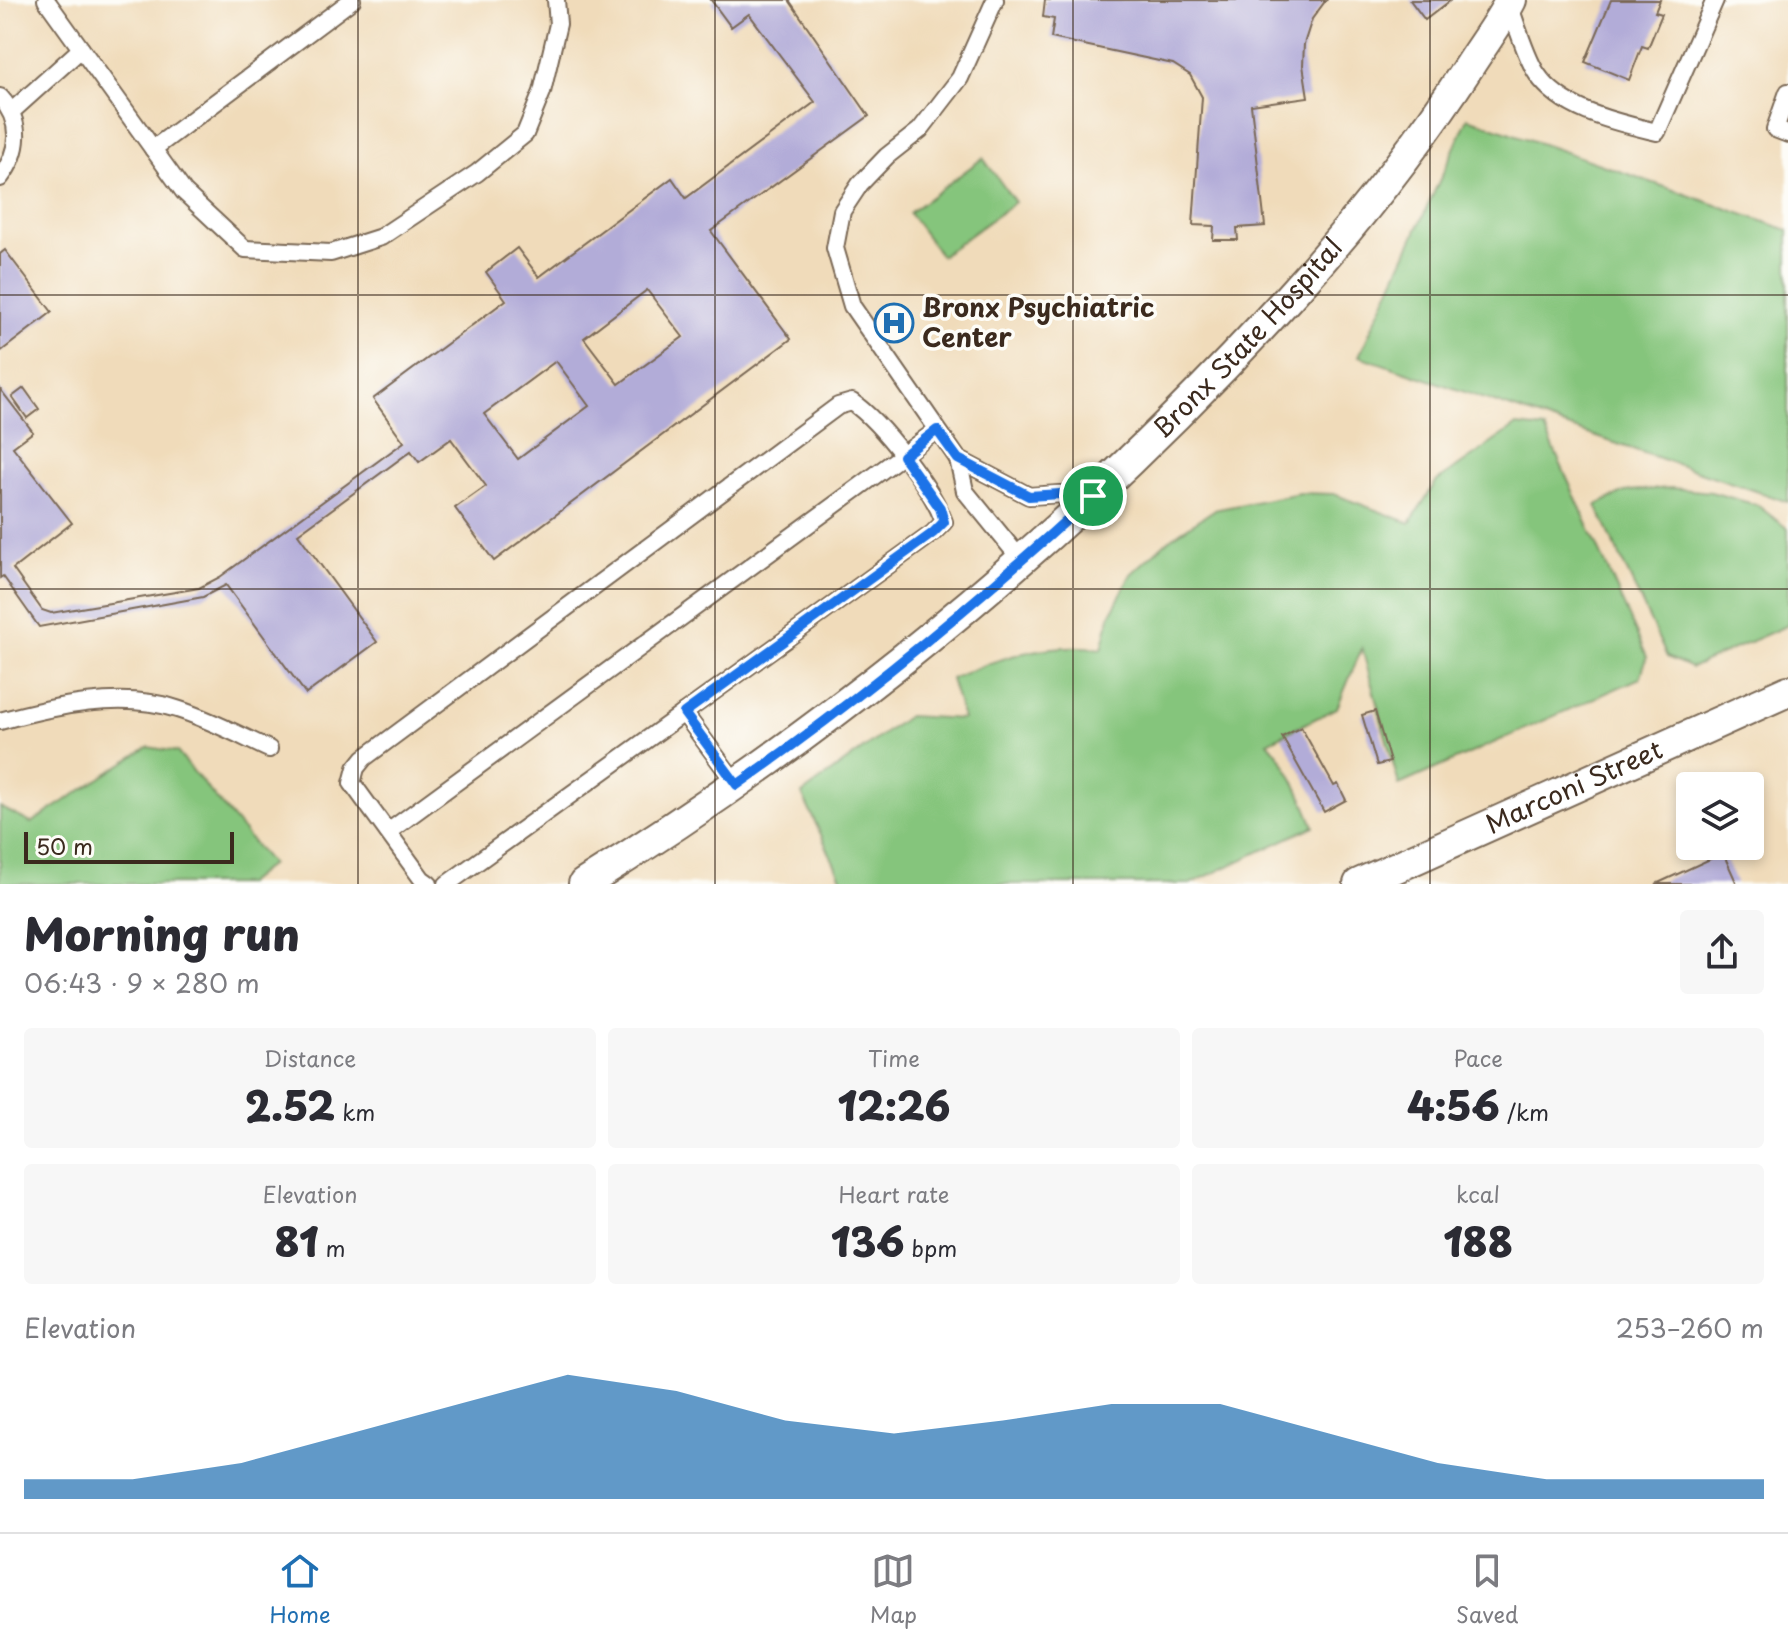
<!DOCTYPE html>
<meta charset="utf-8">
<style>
:root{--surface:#fff;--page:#f7f7f7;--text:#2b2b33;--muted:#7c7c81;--line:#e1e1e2;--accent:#1f6fb2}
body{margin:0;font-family:"Playpen Sans",sans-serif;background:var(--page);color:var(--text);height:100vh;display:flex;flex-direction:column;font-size:30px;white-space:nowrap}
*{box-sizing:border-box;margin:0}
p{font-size:26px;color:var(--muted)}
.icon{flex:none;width:44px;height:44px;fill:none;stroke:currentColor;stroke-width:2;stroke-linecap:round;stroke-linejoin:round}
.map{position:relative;height:884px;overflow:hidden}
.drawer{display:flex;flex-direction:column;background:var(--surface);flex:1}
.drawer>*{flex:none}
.buttons{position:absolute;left:1676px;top:772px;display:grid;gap:16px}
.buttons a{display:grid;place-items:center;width:88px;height:88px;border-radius:8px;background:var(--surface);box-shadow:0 4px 12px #0003;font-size:40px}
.scale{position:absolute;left:24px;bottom:20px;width:210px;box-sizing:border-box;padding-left:8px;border:4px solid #3b2a1e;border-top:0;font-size:22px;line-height:28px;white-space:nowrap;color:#3b2a1e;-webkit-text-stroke:6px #fdfcf7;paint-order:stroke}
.pin{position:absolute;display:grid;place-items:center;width:68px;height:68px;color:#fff;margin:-34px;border:4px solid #fff;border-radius:50%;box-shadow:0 2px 8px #0007}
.round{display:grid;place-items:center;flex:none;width:84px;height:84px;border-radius:8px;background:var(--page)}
.head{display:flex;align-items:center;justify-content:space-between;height:136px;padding:0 24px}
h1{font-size:44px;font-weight:800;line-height:60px}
.figures{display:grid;grid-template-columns:repeat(3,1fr);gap:12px;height:136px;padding:8px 24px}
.figures div{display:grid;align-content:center;border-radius:8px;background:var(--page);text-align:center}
.figures b{font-size:40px;font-weight:800}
.figures small{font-size:22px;font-weight:400}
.figures p{font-size:22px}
.chart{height:224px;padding:16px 24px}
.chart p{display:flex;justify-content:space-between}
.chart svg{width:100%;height:144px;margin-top:8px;fill:var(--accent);opacity:.7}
.tabs{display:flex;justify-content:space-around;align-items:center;height:112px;border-top:2px solid var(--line);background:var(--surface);font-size:22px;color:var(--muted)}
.tabs a{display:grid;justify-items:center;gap:4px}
.tabs .active{color:var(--accent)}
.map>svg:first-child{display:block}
</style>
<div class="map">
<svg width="1788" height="884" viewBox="0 0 1788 884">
<rect width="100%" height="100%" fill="#fdfcf7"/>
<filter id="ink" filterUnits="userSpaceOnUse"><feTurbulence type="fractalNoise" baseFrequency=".0125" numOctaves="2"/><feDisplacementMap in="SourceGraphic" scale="16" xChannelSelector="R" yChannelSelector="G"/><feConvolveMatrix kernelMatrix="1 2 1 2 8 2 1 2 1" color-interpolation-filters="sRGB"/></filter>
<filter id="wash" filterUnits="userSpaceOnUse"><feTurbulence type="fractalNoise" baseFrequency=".006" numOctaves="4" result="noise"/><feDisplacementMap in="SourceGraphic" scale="32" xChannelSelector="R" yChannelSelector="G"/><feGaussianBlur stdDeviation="1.8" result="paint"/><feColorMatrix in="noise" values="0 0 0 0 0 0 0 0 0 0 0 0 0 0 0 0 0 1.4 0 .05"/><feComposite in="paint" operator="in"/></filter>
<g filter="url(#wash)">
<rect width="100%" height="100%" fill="#f0dbba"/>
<g fill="#85c57c" stroke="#60784d" stroke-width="2">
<path d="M1468 118 1788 230V502L1359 356Z"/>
<path d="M983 158 1015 202 941 256 909 213Z"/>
<path d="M1516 426 1545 429 1647 657 1640 678 1399 785 1362 648 1337 708 1268 742C1290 766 1302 796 1314 826L1190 884H844L802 794 908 716 963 719 951 679C997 658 1050 640 1102 649L1110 616 1131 574 1168 540 1214 510 1299 493 1334 494 1410 523 1436 482Z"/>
<path d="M1671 488 1711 492 1757 505 1788 529V625L1691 668 1667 657 1596 505 1628 491Z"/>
<path d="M148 747 177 752 271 864 246 884H0V807L31 823Z"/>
</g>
<g id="blocks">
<g fill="#b2acd8" fill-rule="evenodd">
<path d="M711 0H789L869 116 711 231 791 339 494 561 455 508 486 486 451 439 419 462 411 451 298 534 377 642 306 694 226 585 203 597 39 627 3 576 0 578V389L33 432 13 447 72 523 13 569 42 610 51 613 199 588 220 577 404 442 373 399 506 300 486 272 517 248 539 277 672 178 686 198 815 102 749 14 731 27ZM647 290 683 337 619 384 584 338ZM556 361 589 406 518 459 484 414Z"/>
<path d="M1045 0H1326L1312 19 1304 44 1303 65 1308 97 1251 105 1265 226 1237 228 1238 240H1213L1214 226 1193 225 1202 97 1190 75 1173 64 1051 38 1054 19 1043 17Z"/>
<path d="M1410 0H1451L1425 20Z"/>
<path d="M1611 0H1660L1655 12 1662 14 1648 48 1642 46 1629 80 1585 62Z"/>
<path d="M5 250 52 312 0 352V254Z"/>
<path d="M24 388 39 409 27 418 12 397Z"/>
<path d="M1375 711 1390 762 1377 765 1362 715Z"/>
<path d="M1301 727 1334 786 1338 784 1346 800 1324 812 1282 737Z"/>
<path d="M1723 853 1737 884H1656Z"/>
</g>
</g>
</g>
<g filter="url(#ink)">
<use href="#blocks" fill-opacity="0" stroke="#7a6855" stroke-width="2"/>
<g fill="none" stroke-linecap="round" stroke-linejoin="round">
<g stroke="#7a6855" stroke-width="20">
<g id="lane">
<path d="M46 0 184 192 245 249 331 253 381 237 477 173 525 134 542 92 558 24 556 0"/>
<path d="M1509 4C1516 23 1526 58 1537 74 1562 111 1616 122 1657 132L1715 0"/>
<path d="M1788 92 1775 129 1788 134"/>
<path d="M0 97C23 122 20 152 0 178"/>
<path d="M11 112 81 49"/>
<path d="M153 149 352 0"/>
<path d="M958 459 852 306 835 248 842 211 860 184 887 156 920 130 960 78 995 0"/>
<path d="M1022 561 965 491 958 459 1029 496 1060 494 1092 496"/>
<path d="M684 713 737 785"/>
<path d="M0 721C54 706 122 691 177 709 209 719 239 735 269 749"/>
<path d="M388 832 937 430"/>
<path d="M429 884 422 879 352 783 356 768 364 758 838 406 852 402C881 422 933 489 944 522L933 533 447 884"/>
</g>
</g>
<g stroke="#7a6855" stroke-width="34">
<g id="street">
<path id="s1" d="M584 884C846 721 1082 525 1290 296 1355 224 1416 148 1469 66 1483 44 1499 23 1511 0"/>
<path id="s2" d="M1359 884 1788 691"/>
</g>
</g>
<use href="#lane" stroke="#fff" stroke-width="16"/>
<use href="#street" stroke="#fff" stroke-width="30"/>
</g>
</g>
<g fill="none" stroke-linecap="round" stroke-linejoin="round" filter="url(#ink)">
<g stroke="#fff" stroke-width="16">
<path id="route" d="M937 430 958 459 1029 496 1060 494 1093 496C980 600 863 697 737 785L684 713 933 533 944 522 940 508 903 456Z"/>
</g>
<use href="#route" stroke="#1a73e8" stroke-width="10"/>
</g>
<path fill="none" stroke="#3b2a1e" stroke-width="2" stroke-opacity="0.55" d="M358 0V884M715 0V884M1073 0V884M1430 0V884M0 295H1788M0 589H1788"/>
<defs>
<g id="hospital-ring" transform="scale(2)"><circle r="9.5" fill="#fdfcf7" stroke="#1f6fb2" stroke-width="1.5"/><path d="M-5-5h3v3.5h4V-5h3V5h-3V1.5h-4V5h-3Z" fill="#1f6fb2"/></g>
</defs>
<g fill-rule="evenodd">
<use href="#hospital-ring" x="894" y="323"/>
</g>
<g text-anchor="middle" stroke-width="7" stroke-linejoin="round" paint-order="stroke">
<g font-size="26" font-weight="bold" fill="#3b2a1e" stroke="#fdfcf7" text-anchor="start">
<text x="922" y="317">Bronx Psychiatric<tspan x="922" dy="30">Center</tspan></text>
</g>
<g font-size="26" fill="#3b2a1e" stroke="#fdfcf7">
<text dy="9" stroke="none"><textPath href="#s1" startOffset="862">Bronx State Hospital</textPath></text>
<text dy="9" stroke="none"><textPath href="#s2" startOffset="236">Marconi Street</textPath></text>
</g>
</g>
</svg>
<div class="buttons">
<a><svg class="icon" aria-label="layers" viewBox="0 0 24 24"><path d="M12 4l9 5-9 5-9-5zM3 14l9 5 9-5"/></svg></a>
</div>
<div class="scale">50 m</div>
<div class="pin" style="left:1093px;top:496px;background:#1e9e55"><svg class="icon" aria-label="arrive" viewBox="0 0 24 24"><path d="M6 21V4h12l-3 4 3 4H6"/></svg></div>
</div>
<section class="drawer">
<div class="head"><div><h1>Morning run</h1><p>06:43 · 9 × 280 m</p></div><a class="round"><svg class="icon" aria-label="share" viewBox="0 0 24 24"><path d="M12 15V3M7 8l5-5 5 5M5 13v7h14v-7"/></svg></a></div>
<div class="figures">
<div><p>Distance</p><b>2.52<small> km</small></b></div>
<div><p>Time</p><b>12:26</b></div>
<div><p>Pace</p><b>4:56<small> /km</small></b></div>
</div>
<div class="figures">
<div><p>Elevation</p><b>81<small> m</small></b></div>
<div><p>Heart rate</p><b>136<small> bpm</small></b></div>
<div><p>kcal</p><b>188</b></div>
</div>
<div class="chart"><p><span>Elevation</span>253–260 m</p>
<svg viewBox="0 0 160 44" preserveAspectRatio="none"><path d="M0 44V38L10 38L20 33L30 24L40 15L50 6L60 11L70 20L80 24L90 20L100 15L110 15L120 24L130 33L140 38L150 38L160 38V44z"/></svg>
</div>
</section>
<nav class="tabs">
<a class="active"><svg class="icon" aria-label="home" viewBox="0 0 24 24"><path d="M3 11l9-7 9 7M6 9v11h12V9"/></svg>Home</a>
<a><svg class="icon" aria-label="map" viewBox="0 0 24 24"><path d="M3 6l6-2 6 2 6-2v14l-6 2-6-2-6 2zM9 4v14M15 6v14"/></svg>Map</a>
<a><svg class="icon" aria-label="saved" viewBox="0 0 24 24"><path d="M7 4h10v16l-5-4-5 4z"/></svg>Saved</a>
</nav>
